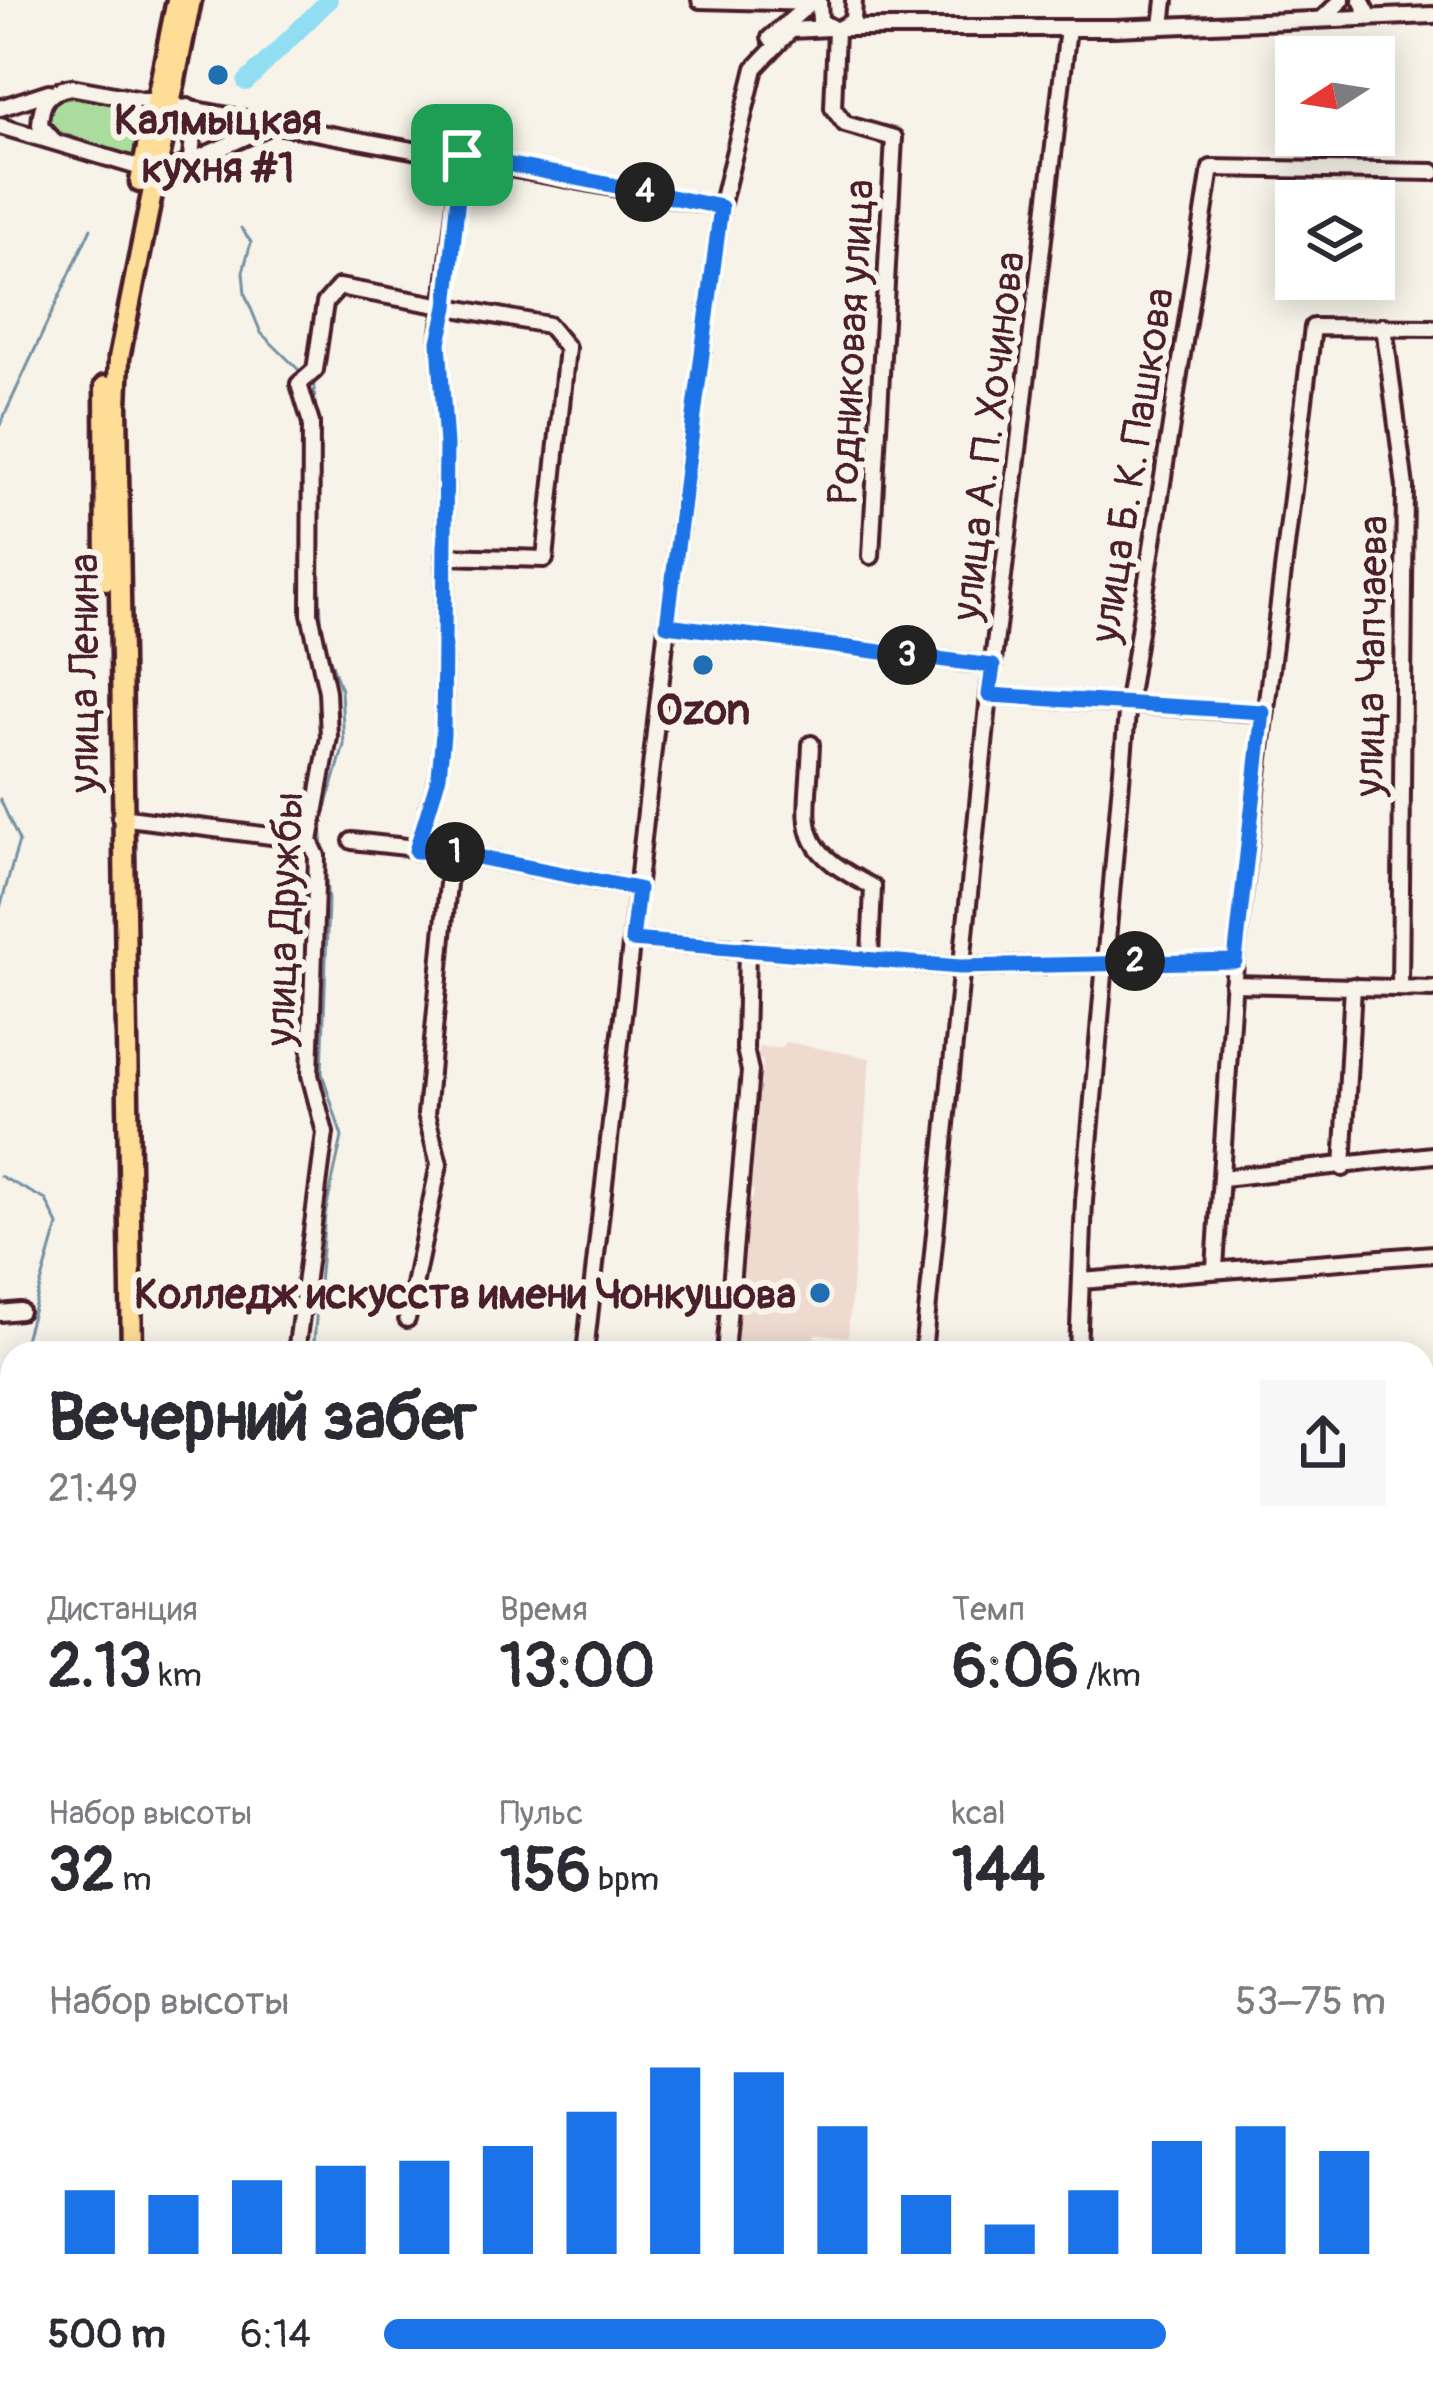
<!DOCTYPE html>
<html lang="ru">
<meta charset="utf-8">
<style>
:root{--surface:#fff;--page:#f7f7f7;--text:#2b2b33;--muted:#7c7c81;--accent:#1a73e8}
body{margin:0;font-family:Pangolin,sans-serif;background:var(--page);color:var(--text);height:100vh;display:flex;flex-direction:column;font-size:45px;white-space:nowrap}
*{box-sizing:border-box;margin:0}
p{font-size:39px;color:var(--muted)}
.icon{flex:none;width:66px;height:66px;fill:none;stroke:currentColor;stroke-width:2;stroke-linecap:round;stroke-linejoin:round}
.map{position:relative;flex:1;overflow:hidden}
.side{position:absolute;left:0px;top:1341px;width:1434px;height:1065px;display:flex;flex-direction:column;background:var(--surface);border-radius:36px 36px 0 0;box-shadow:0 6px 30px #0003}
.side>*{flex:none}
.needle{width:78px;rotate:258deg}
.controls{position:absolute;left:1275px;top:36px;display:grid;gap:24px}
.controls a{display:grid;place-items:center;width:120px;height:120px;border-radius:0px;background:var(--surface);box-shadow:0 6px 30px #0003;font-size:60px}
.pin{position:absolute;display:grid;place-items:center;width:102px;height:102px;color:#fff;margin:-51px;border-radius:24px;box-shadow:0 6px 18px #0006}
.km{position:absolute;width:60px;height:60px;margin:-30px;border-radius:50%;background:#222;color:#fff;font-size:33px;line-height:60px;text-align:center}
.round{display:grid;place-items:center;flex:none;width:126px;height:126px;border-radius:0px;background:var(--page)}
.head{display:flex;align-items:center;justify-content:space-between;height:204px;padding:0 48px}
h1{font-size:66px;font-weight:700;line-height:90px}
.figures{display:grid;grid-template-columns:repeat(3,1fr);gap:18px;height:204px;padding:12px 48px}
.figures div{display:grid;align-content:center}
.figures b{font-size:60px;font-weight:700}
.figures small{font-size:33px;font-weight:400}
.figures p{font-size:33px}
.chart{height:336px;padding:24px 48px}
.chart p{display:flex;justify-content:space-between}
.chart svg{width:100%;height:216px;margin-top:12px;stroke:var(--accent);stroke-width:6}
ul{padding:0 48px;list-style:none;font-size:39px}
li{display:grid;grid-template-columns:192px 144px 1fr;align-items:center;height:90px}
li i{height:30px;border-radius:15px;background:var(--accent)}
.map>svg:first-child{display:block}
</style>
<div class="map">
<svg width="1433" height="2405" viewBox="0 0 1433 2405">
<rect width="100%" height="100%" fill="#f7f3e8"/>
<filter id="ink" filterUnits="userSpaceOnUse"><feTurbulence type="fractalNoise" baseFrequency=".00833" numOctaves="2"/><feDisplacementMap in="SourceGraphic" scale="24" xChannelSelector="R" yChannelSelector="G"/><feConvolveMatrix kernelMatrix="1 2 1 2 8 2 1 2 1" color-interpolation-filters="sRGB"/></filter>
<g filter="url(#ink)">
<path fill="#efdad0" d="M785 1042 870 1058 848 1337 815 1333 813 1353 730 1346 745 1199 752 1200 754 1190 747 1187 763 1061 757 1058 758 1047 782 1048Z"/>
<g fill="#aadc9e" stroke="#7a7e64" stroke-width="3">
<path d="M63 93 148 106 136 161 53 130 46 119 49 102Z"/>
<path d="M1433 1422V1791H1422V1423Z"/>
</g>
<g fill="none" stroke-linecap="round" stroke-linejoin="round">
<g stroke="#7592a2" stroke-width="3">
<path d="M241 228 251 242 243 272 245 294 261 333 302 373"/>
<path d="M309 380 314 386 318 446"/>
<path d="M0 425 91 228"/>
<path d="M0 799 19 841 0 908"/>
<path d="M0 1176 46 1200 58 1225 21 1353"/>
<path d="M313 1353 325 1215 342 1137 322 1073 328 901 321 826 344 745 341 690 322 636 317 534"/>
<path d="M0 1494 12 1478"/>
<path d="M520 2394 523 2405"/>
</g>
<path stroke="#91def2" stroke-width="18" d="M246 82 329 0"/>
<g stroke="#4a1f2b" stroke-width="22">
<g id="minor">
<path d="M700 0 817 3"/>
<path d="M819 0 820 21 836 30 853 21 854 0"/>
<path d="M1361 0 1370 17"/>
<path d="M1323 18 1342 0"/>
<path d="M1162 26 1165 0"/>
<path d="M844 28H1114L1433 15"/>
<path d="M836 30 833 108 845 124 894 138 871 556"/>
<path d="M770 38 807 6"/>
<path d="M188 107 194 125 191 158"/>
<path d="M0 108 49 92"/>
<path d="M0 126 155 172 174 169 272 125"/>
<path d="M54 141 40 125C41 102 47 91 71 87L721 207"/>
<path d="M1384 326 1405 487 1400 988"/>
<path d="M667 625 993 666"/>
<path d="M989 695 1263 713"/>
<path d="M811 744C808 829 790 845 873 887L870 956"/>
<path d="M120 817 310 841"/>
<path d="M352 841 451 852 638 889"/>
<path d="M416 851 439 775 443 734 446 445 439 342 462 155"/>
<path d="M632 940 960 967 1235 961"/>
<path d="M1233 984 1433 989"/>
<path d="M1343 1168 1353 986"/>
<path d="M1222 1178 1433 1155"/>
<path d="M1215 1268 1235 961 1313 327 1433 328"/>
<path d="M1081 1281 1433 1254"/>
<path d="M0 1313 20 1311"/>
<path d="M407 1319 439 1164 426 1114 451 852"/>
<path d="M296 1353 325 1133 310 1075 317 856 310 841 329 737 327 691 310 614 311 423 299 384 315 370 325 303 339 287 548 325 567 348 545 559 444 556"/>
<path d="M585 1353 667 625 721 207 755 68 791 30 829 28"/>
<path d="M725 1353 750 1071 745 1049 747 947"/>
<path d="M923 1353 989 695 1068 28"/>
<path d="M1078 1353 1084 1201 1128 702 1211 168 1433 172"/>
<path d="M1422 1401 1433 1400"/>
<path d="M1422 1831 1433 1830"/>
<path d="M1422 1977 1433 1979"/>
<path d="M0 2066 12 2068"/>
<path d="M1422 2099 1433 2101"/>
<path d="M1422 2194 1433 2196"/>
<path d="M1422 2285 1433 2256"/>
<path d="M1422 2305 1433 2303"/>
<path d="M506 2394 507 2405"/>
<path d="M777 2394 854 2405"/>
<path d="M1283 2394 1307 2400 1316 2394"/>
<path d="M24 2405 28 2394"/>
<path d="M1153 2405 1155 2394"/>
</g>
</g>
<g stroke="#4a1f2b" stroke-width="27">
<g id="major">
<path d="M140 182 177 0"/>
<path d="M105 386 106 580"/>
<path d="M132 1353 117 405 119 358 191 0"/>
<path d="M172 2394V2405"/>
</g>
</g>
<use href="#minor" stroke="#f7f3e8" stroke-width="14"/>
<use href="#major" stroke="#fedd96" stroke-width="18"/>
</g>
</g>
<g fill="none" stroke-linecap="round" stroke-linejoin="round" filter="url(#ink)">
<g stroke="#fff" stroke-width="24">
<path id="route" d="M462 155 721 207 667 625 993 666 989 695 1263 712 1235 961 960 967 632 940 638 889 452 852 416 851 439 776 443 734 446 445 439 342 447 307Z"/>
</g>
<use href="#route" stroke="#1a73e8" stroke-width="15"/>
</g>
<g fill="#1f6fb2" stroke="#f7f3e8" stroke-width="4.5">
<circle cx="218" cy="75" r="12"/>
<circle cx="703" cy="665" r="12"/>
<circle cx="820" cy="1293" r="12"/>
</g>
<g text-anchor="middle" stroke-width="12" stroke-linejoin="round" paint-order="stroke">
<g font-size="42" font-weight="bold" fill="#4a1f2b" stroke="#f7f3e8">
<text x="218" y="134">Калмыцкая<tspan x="218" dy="48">кухня #1</tspan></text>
<text x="703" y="724">Ozon</text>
<text x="796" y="1308" text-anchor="end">Колледж искусств имени Чонкушова</text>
</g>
<g font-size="42" fill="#4a1f2b" stroke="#f7f3e8">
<text transform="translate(850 342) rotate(-87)" y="15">Родниковая улица</text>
<text transform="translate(987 436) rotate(-83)" y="15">улица А. П. Хочинова</text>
<text transform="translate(1131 465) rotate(-81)" y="15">улица Б. К. Пашкова</text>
<text transform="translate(1370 656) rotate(-89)" y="15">улица Чапчаева</text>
<text transform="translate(83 673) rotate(-90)" y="15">улица Ленина</text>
<text transform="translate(283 919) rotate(-88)" y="15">улица Дружбы</text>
</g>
</g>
</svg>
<div class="controls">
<a><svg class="needle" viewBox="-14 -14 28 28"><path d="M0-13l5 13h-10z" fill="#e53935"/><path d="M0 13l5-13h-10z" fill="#7c7c81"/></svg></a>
<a><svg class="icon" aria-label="layers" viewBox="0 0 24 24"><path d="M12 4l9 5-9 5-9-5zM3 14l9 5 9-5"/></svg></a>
</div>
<div class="pin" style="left:462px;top:155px;background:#1e9e55"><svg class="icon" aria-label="arrive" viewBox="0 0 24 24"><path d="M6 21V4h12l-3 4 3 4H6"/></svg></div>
<b class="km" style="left:455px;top:852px">1</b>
<b class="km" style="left:1135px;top:961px">2</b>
<b class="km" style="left:907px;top:655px">3</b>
<b class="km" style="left:645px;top:192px">4</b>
<section class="side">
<div class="head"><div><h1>Вечерний забег</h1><p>21:49</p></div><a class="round"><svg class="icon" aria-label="share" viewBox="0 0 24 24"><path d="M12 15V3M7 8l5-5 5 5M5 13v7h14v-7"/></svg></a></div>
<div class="figures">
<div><p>Дистанция</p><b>2.13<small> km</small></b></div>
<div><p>Время</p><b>13:00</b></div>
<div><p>Темп</p><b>6:06<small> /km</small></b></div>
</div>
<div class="figures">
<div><p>Набор высоты</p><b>32<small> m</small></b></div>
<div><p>Пульс</p><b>156<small> bpm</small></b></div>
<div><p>kcal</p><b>144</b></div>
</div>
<div class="chart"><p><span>Набор высоты</span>53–75 m</p>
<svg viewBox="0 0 160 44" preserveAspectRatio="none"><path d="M5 44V31M15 44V32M25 44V29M35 44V26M45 44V25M55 44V22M65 44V15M75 44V6M85 44V7M95 44V18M105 44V32M115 44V38M125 44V31M135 44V21M145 44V18M155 44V23"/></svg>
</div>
<ul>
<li><b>500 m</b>6:14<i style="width:78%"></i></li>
</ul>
</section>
</div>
